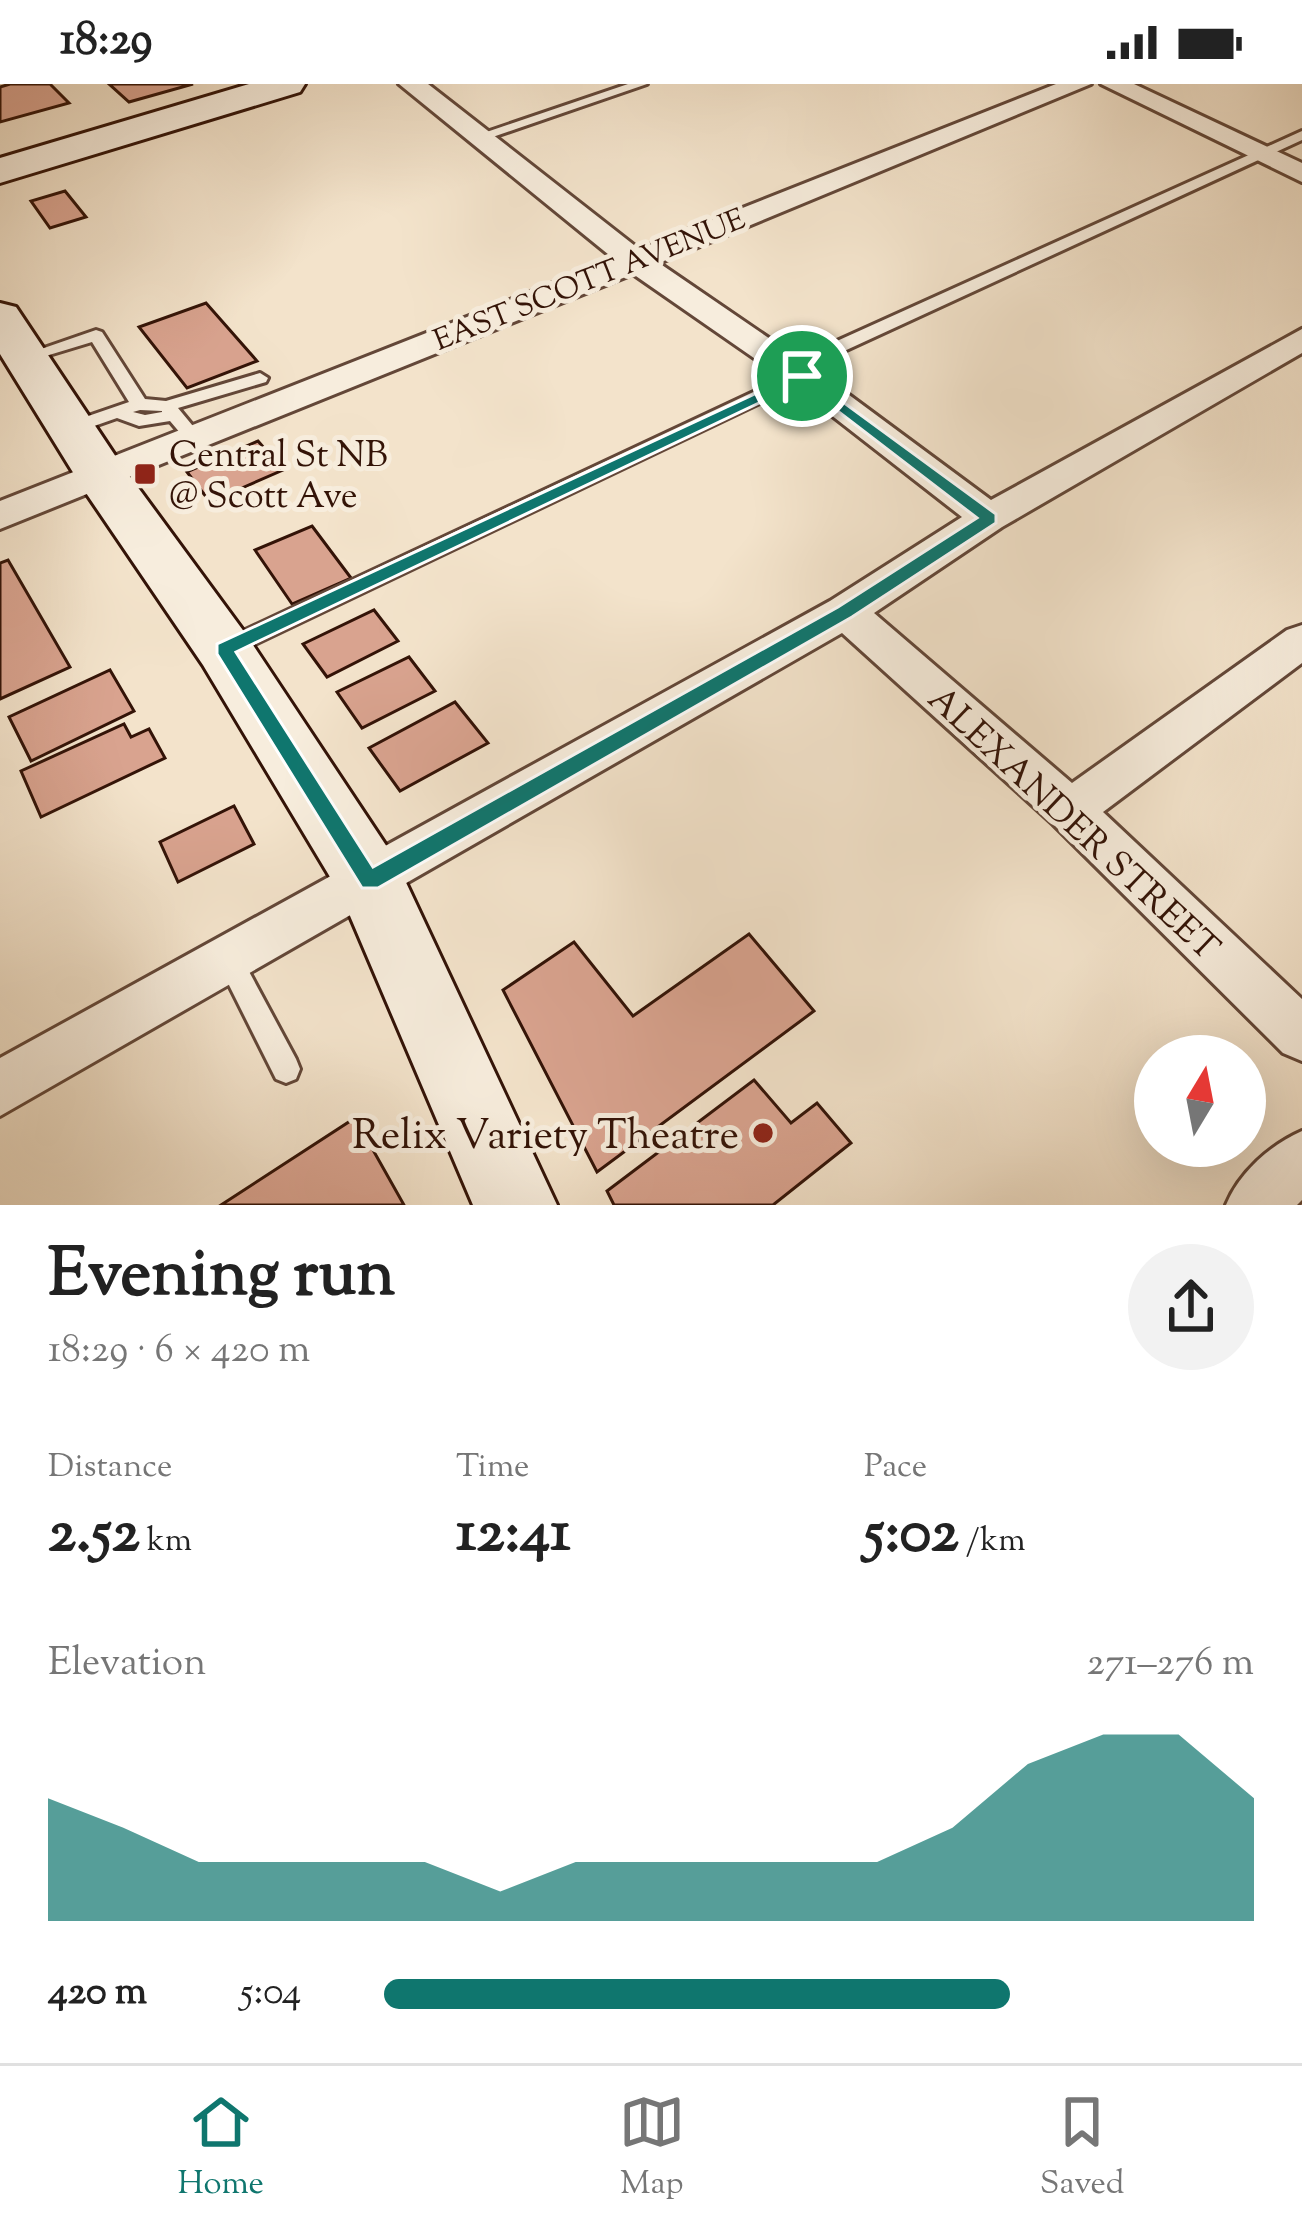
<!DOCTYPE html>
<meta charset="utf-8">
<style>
:root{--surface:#fff;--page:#f2f2f2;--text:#222;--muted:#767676;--line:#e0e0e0;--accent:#0f766e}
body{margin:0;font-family:"Sorts Mill Goudy",serif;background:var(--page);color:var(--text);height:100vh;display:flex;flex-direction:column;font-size:45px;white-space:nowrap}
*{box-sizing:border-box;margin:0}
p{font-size:39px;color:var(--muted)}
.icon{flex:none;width:66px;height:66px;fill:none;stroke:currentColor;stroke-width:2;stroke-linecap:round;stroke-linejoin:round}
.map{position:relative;height:1121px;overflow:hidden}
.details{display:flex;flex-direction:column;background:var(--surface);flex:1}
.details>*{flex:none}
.needle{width:78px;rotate:10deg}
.buttons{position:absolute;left:1134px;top:951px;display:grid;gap:24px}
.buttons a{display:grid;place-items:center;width:132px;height:132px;border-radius:50%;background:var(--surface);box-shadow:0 12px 48px #0002;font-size:60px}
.pin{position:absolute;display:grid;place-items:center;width:102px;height:102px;color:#fff;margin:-51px;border:6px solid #fff;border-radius:50%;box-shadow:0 3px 12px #0007}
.round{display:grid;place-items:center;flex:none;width:126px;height:126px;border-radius:63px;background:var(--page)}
.head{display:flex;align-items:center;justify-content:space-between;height:204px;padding:0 48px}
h1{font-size:66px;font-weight:700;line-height:90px}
.stats{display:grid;grid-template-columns:repeat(3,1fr);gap:18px;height:204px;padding:12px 48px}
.stats div{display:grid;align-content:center}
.stats b{font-size:60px;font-weight:700}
.stats small{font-size:33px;font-weight:400}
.stats p{font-size:33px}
.chart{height:336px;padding:24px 48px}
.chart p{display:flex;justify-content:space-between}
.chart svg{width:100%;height:216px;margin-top:12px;fill:var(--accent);opacity:.7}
ul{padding:0 48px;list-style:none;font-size:39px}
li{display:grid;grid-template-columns:192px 144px 1fr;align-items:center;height:90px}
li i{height:30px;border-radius:15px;background:var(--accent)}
.status{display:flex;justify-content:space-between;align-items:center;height:84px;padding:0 60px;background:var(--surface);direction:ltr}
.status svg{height:33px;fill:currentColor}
.menu{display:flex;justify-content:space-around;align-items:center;height:168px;border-top:3px solid var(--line);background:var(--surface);font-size:33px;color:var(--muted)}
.menu a{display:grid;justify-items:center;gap:6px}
.menu .on{color:var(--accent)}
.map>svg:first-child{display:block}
</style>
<div class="status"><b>18:29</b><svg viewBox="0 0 49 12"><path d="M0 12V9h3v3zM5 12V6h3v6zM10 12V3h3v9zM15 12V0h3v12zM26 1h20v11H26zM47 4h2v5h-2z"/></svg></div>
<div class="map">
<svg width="1302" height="1121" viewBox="0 0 1302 1121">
<rect width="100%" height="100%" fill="#f3e3cb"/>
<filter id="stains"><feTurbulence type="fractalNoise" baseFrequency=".00167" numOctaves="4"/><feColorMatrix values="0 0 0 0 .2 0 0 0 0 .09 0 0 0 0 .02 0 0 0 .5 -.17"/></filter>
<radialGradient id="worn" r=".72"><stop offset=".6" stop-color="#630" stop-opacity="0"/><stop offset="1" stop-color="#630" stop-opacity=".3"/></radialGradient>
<g fill="#d9a38f" stroke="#331307" stroke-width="3">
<path d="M10 0H50L69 19 0 38V3Z"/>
<path d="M109 0H193L129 18Z"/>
<path d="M65 107 86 133 50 144 31 117Z"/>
<path d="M206 219 257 277 187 304 139 243Z"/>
<path d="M258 357 283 386 210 418 187 388Z"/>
<path d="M312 442 351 494 292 520 255 466Z"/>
<path d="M8 476 70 583 0 615V479Z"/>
<path d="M374 526 398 557 327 593 303 560Z"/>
<path d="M409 573 435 607 362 644 337 608Z"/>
<path d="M110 586 134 627 31 677 9 633Z"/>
<path d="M455 618 488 659 400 707 369 664Z"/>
<path d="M124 640 131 653 149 645 165 674 41 733 21 687Z"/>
<path d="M234 722 254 760 178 798 160 758Z"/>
<path d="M749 850 814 927 597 1088 503 906 574 858 633 932Z"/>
<path d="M754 996 791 1039 817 1019 851 1059 773 1121H614L607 1107Z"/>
<path d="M355 1034 404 1121H221Z"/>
</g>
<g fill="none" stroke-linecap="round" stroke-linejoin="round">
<g stroke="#634738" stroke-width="6">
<g id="lane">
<path d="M628 0H647L484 56 472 53Z"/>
<path d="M1302 47V56L829 274 808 296 234 570H220L216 564 220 558 796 288 817 266Z"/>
<path d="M96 246 102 248 145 315 166 317 260 289 268 294 266 298 178 324 202 353 193 359 187 357 170 337 139 342 117 334 77 348H65V340L129 318 92 258 26 278 18 273ZM140 326 162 327V328L145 331 133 328Z"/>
<path d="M230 865 239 869 296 975 300 985 296 995 286 999 276 995 217 877 221 869Z"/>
</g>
</g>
<g stroke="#634738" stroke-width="6">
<g id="street">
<path d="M399 0H428L639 165 1056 0H1091L659 179 814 285 991 416 1302 245V269L1002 443 874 529 1072 699 1287 546 1302 541V579L1103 728 1302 915V977L1283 969 1053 740 842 549 0 1032V974L830 517 962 433 790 299 633 190 0 445V417L614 175Z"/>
<path d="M1101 0H1134L1302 79V98Z"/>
<path d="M1302 1047V1116L1297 1121H1226C1239 1089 1270 1061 1302 1047Z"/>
</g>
</g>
<g stroke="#331307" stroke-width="6">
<g id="secondary">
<path d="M249 0H305L300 8 0 99V74Z"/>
<path d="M0 219 16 223 120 379 245 549 395 775 557 1121H473L342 813 203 581 82 403 0 270Z"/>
</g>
</g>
<use href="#lane" fill="#f7eddd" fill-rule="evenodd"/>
<use href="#street" fill="#f7eddd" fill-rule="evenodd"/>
<use href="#secondary" fill="#f7eddd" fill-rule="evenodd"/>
</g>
<path fill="#0f766e" stroke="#fff" stroke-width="3" fill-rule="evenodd" d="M802 288 996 430V439L852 533 378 804H362L217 570V560ZM801 299 977 434 838 523 373 783 236 568Z"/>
<g fill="#8f2418" stroke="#f7eddd" stroke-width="4.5">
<rect x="133" y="378" width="24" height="24" rx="6"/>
<circle cx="763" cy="1049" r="12"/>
</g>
<g text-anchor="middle" stroke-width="10" stroke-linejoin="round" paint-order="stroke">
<g font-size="30" fill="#331307" stroke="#f7eddd">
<text transform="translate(589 195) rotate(-22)" y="10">EAST SCOTT AVENUE</text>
</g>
<g font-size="36" fill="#331307" stroke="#f7eddd" text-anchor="start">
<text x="169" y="382">Central St NB<tspan x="169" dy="41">@ Scott Ave</tspan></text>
</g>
<g font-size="36" fill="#331307" stroke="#f7eddd">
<text transform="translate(1075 738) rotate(43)" y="13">ALEXANDER STREET</text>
</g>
<g font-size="42" fill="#331307" stroke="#f7eddd" text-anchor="end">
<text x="739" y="1064">Relix Variety Theatre</text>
</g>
</g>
<rect width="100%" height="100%" filter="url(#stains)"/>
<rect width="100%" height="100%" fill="url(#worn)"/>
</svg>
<div class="buttons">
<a><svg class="needle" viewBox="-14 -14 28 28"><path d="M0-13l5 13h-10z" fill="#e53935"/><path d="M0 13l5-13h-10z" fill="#767676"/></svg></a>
</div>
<div class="pin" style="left:802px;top:292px;background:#1e9e55"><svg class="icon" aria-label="arrive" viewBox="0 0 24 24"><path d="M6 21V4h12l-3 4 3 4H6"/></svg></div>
</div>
<section class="details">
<div class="head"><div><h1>Evening run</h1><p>18:29 · 6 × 420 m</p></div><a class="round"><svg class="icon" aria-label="share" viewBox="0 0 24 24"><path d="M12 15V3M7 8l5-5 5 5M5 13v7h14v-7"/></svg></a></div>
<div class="stats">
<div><p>Distance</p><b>2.52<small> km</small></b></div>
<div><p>Time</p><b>12:41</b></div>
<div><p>Pace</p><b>5:02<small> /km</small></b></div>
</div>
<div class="chart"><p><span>Elevation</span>271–276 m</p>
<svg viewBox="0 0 160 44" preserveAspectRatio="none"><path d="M0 44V19L10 25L20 32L30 32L40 32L50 32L60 38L70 32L80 32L90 32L100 32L110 32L120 25L130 12L140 6L150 6L160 19V44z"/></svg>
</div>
<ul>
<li><b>420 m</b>5:04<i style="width:72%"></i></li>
</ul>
</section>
<nav class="menu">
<a class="on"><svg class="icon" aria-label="home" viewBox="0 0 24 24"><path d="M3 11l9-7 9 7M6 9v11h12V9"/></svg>Home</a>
<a><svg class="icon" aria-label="map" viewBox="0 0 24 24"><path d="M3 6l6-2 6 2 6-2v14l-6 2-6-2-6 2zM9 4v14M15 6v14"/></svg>Map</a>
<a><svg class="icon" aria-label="saved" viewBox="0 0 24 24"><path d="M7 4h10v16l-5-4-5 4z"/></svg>Saved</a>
</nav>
